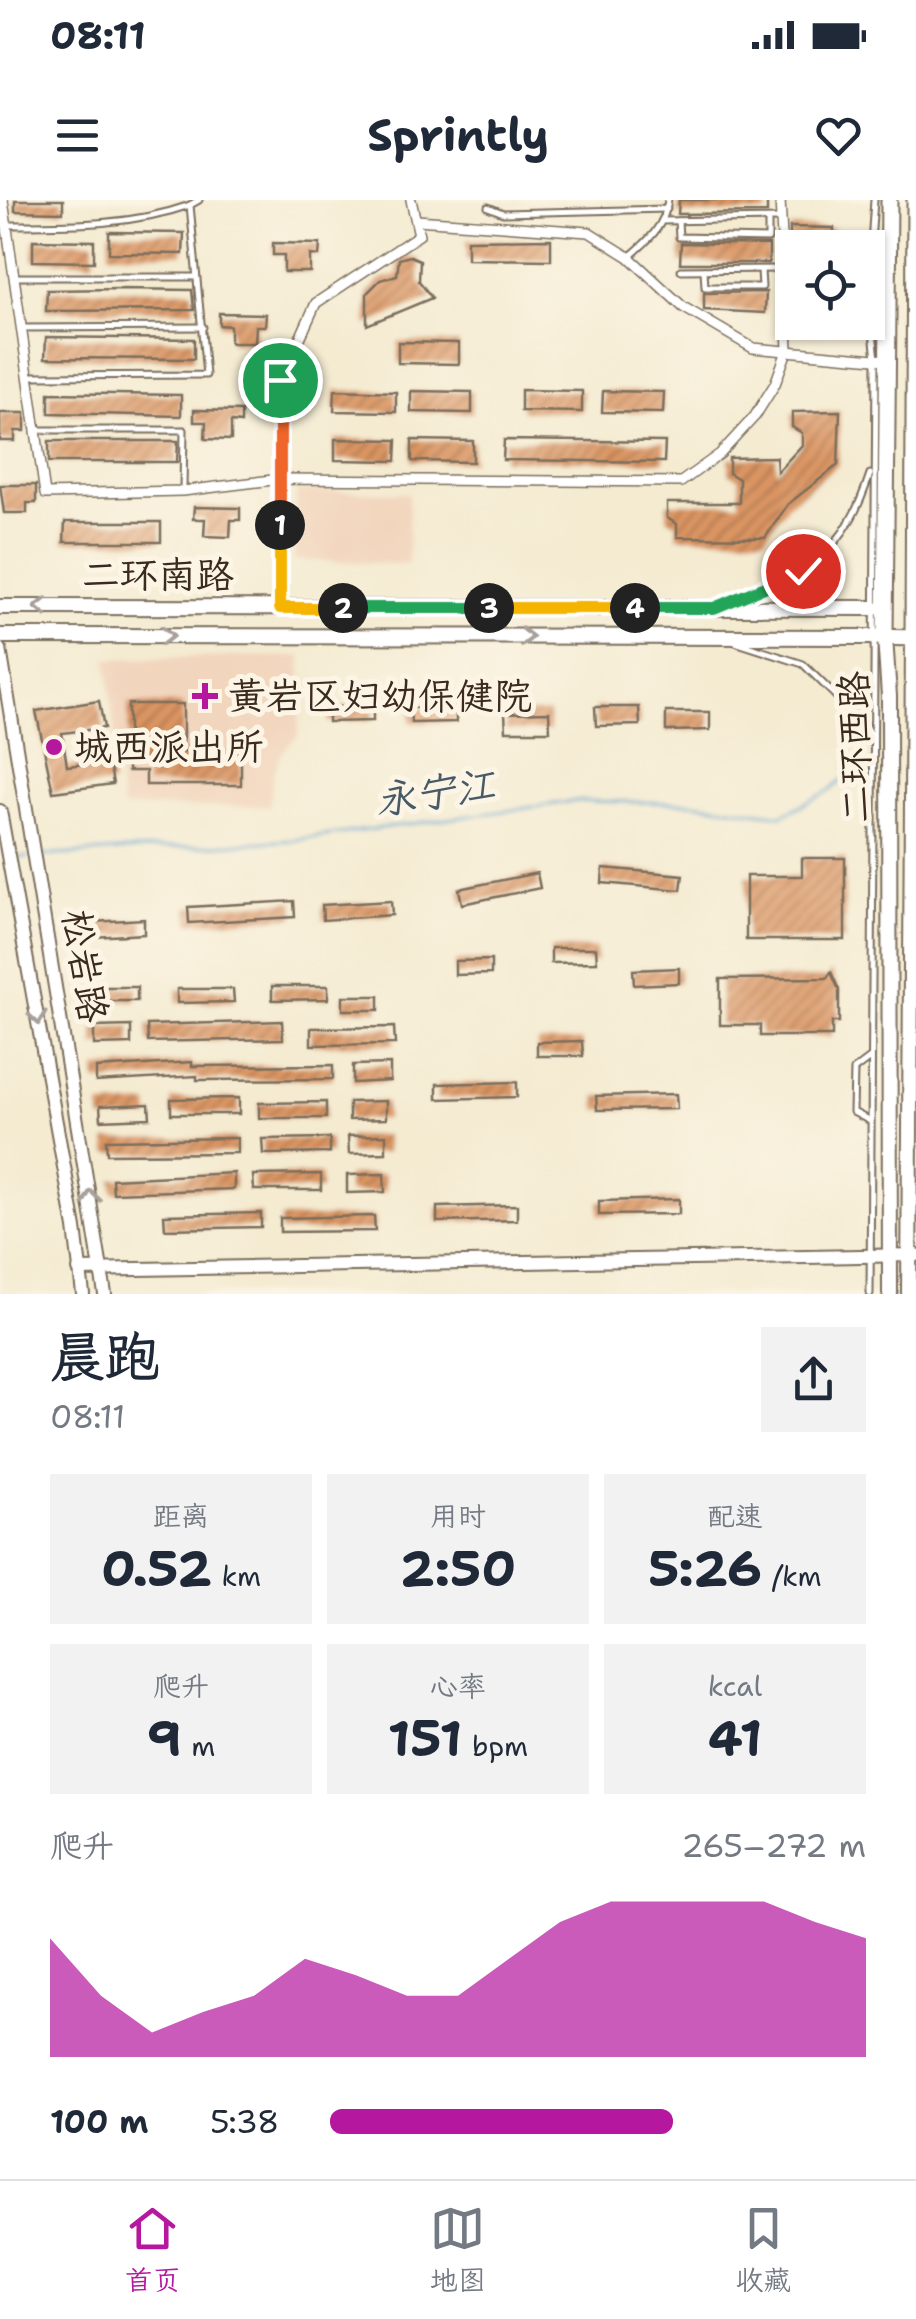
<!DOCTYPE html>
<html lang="zh">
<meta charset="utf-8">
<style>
:root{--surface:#fff;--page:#f2f2f3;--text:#1f2937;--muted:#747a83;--line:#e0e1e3;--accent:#b5179e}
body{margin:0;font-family:"Shantell Sans","LXGW WenKai TC",sans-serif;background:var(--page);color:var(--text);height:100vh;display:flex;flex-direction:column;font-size:38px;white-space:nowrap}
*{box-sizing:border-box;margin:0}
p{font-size:32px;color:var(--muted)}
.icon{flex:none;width:55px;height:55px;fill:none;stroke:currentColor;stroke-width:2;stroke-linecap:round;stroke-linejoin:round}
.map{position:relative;height:1094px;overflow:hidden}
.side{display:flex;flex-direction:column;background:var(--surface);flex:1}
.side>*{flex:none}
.controls{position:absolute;left:775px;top:30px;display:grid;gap:20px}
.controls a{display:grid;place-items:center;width:110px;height:110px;border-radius:0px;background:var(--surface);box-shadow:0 2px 8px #0004;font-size:50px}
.pin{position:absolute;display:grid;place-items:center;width:85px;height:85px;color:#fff;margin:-42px;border:5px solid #fff;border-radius:50%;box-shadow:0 2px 10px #0007}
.km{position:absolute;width:50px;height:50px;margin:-25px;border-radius:50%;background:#222;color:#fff;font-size:28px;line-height:50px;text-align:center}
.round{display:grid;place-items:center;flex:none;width:105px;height:105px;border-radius:0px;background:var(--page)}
.head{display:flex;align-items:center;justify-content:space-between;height:170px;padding:0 50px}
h1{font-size:55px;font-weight:700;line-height:75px}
.figures{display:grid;grid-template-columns:repeat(3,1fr);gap:15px;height:170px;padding:10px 50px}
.figures div{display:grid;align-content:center;border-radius:0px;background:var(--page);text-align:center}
.figures b{font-size:50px;font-weight:700}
.figures small{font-size:28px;font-weight:400}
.figures p{font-size:28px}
.chart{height:280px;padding:20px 50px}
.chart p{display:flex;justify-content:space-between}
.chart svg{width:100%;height:180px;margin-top:10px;fill:var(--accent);opacity:.7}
ul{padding:0 50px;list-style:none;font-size:32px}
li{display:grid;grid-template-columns:160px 120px 1fr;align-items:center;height:75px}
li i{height:25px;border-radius:12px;background:var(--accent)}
.status{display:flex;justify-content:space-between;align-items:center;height:70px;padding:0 50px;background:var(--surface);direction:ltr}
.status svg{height:28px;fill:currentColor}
header{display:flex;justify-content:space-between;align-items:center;height:130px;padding:0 50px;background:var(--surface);font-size:45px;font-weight:700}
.tabs{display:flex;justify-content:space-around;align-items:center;height:140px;border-top:2px solid var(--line);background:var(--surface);font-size:28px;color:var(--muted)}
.tabs a{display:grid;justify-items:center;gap:5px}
.tabs .current{color:var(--accent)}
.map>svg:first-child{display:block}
</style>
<div class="status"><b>08:11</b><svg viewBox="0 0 49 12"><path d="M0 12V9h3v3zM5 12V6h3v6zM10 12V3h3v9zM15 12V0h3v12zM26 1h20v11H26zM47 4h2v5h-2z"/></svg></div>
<header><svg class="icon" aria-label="menu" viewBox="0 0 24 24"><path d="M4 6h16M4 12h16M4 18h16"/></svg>Sprintly<svg class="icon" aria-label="heart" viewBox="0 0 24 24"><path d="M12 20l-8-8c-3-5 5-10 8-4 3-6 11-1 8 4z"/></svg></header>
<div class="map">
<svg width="916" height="1094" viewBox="0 0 916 1094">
<defs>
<pattern id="building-hatch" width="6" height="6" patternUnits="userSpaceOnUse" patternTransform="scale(2.5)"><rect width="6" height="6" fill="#da9462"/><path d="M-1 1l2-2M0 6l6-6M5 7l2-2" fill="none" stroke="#b27950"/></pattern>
</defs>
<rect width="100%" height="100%" fill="#fcf5e5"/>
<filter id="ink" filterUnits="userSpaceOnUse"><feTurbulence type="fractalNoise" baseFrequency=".01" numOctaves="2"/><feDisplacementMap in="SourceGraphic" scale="20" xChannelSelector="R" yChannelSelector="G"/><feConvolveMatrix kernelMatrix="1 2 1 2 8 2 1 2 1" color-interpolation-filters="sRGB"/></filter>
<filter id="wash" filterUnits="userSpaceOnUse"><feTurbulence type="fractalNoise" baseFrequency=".0048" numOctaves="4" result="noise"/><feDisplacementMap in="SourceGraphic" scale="40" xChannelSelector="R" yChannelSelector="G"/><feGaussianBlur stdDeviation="2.25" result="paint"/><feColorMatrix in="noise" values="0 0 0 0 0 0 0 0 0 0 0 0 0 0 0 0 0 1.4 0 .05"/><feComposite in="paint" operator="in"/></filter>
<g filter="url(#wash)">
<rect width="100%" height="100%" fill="#f4ebd1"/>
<g fill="#f2d5bd">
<path d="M297 291 409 293 408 364 294 360Z"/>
<path d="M302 456 298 535 283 551 273 574 270 606 122 608 107 459Z"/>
</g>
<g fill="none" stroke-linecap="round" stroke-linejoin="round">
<g stroke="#58a3d0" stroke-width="2.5">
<path d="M41 656 295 640 577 601 694 603 782 615 829 591 863 564"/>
<path d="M11 658 28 657"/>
</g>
</g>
<g id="blocks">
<g fill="url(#building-hatch)">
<path d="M15 0H63V12L15 11Z"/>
<path d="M679 0H767V13L678 14Z"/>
<path d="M790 27 834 28V40L824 39V48H798L799 39H790Z"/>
<path d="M109 32 184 33 183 54 109 53Z"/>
<path d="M551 39V60L467 59V40Z"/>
<path d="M33 40 94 41V62L33 61Z"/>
<path d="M273 43 320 44 319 56 310 55V72H284V55H273Z"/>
<path d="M681 43 769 45V63H680Z"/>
<path d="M410 56 420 60 419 81 432 98 367 125V93L380 80 397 75 399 59Z"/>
<path d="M121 89 192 90 194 110 46 111 47 90Z"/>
<path d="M766 92 765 113 704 110V93Z"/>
<path d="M219 113 266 114 265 126H256L255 143H230V126L219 125Z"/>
<path d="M46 137 194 139V159L45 158Z"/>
<path d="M398 142 459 143V164L398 163Z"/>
<path d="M335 190 396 192V212L334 211Z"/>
<path d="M521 190 582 191V212L521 211Z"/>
<path d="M411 191 472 192V213L411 212Z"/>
<path d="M603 191 664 192 663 213 602 212Z"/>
<path d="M49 193 181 195V216L49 213Z"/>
<path d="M194 210 241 211V223L231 222V240L205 239 206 222H194Z"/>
<path d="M840 211 838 265 788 304 765 338 677 337V324L667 318V303H739V279L729 273V258L776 257 777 272 802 245V233L792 227V212Z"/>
<path d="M0 213H25V231H15V241H0Z"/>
<path d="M335 239 397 240 396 261 335 260Z"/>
<path d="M412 240 473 241V262L412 261Z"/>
<path d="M504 240 665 242 664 262 503 260Z"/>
<path d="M49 241H178L177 262H49Z"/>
<path d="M0 285H36V303H27V313H4Z"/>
<path d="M194 307 240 308V320H231L230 337 204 336 205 319H193Z"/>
<path d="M65 322H161V342H64Z"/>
<path d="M99 501 104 528 62 533 67 566 109 561 113 584 53 592 36 511Z"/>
<path d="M128 504H183V552H241V585H146V571H128Z"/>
<path d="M328 507H373V521L328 522Z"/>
<path d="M456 507V522L411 523 410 508Z"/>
<path d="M595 507H639L640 525 596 526Z"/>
<path d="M549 512 550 531H506L505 513Z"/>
<path d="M666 512H710V530L666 531Z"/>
<path d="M802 658H845V740H746V676H802Z"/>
<path d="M603 668 683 675 681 690 602 683Z"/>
<path d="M537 673 540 688 462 704 459 689Z"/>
<path d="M294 701 295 717 189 723 188 707Z"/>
<path d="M391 701 392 715 323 720 322 705Z"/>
<path d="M144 719V734L76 738 75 723Z"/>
<path d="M551 748H596L597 762 551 763Z"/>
<path d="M491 760V774L455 775V761Z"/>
<path d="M679 768V783L634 785 633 770Z"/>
<path d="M831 772 839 790V822H832V836H760V825H720V779L827 778Z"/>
<path d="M272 786H328V799L272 800Z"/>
<rect x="100" y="787" width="37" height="14"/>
<path d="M177 789H233L234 802 177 803Z"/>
<rect x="343" y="796" width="36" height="14"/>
<path d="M282 821 283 839 148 842 147 825Z"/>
<path d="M131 826V844L94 845V827Z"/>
<path d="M394 827 395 844 311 845V828Z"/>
<path d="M582 841 583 856H537V842Z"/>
<path d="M192 862V866L333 865V879L197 880V876L96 882V868Z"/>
<path d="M390 864V881L353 883V865Z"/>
<path d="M517 882V897L437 899V884Z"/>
<path d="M676 894 677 909 597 910 596 896Z"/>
<path d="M239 898V914H171V899Z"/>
<path d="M386 901V919L349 920V902Z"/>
<path d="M326 902V918H259V903Z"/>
<path d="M149 904 150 918 101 920 100 906Z"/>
<path d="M386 935V953L349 954 348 936Z"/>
<path d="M237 938V953L107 954 106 940Z"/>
<path d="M330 938V953L263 954 262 939Z"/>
<path d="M234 973V989L113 993 112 979Z"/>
<path d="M321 974V990H254L253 975Z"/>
<path d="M384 974 385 992 347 993V975Z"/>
<path d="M679 999V1014L599 1015V1001Z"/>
<path d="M517 1005V1020L437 1022V1007Z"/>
<path d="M261 1013V1027L165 1029 164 1015Z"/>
<path d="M374 1016 375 1031 280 1032V1018Z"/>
</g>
</g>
</g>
<g filter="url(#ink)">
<use href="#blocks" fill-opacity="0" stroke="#7c6e5d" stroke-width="2.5"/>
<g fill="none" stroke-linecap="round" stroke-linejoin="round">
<g stroke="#7c6e5d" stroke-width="9">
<g id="lane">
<path d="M488 7 503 13 667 9"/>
<path d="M662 21 779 19"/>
<path d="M678 21 679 37 768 39V20"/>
<path d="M7 25C69 25 130 26 190 5"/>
<path d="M629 57C648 41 665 26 668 0"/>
<path d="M681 70 781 69"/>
<path d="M704 70 705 87H762L761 70"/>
<path d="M14 77H196"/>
<path d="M21 128 203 127"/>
<path d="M30 176 206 175 190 5 199 0"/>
<path d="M36 230H184L183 289"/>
<path d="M727 403C805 370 842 361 870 274"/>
<path d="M735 442 803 464 865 525 870 535"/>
<path d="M870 921 853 912 854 870 870 858"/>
<path d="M870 1094 876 159 868 87 874 0"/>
</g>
</g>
<g stroke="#7c6e5d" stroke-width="12">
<g id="street">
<path d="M3 0 45 294 183 291 281 279 681 282 720 254 755 216 775 184 788 148 780 0"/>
<path d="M416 20 589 32 629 57 683 107 753 148 886 160"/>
<path d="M280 408 281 180 316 103 419 35 411 0"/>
</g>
</g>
<g stroke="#7c6e5d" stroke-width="16">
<g id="secondary">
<path d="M0 449 105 1094"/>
<path d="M0 611 75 1028 83 1094"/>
<path d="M79 1070 916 1055"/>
</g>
</g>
<g stroke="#7c6e5d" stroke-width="18">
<g id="primary">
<path d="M0 407 873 408"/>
<path d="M0 436 872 437"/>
<path d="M885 437 889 496 890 1094"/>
<path d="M909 1094 913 438"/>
</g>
</g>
<g stroke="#7c6e5d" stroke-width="19">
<g id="highway">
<path d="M872 437 916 438"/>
<path d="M885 437 889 0"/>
<path d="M913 438 915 0"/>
</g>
</g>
<use href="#lane" stroke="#fff" stroke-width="5"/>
<use href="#street" stroke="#fff" stroke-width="9"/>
<use href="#secondary" stroke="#fff" stroke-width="12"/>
<use href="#primary" stroke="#fff" stroke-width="14"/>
<use href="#highway" stroke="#fff" stroke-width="15"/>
</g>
<defs><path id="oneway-chevron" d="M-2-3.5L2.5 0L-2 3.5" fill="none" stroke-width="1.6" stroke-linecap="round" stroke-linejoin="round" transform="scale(2.5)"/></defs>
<g stroke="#a79f9a">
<use href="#oneway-chevron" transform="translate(41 407) rotate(-180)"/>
<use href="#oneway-chevron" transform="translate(167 436)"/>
<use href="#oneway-chevron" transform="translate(527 437)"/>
<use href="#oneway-chevron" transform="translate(38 818) rotate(80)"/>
<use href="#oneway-chevron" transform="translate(91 997) rotate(-99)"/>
</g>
</g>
<g fill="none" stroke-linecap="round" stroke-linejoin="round" filter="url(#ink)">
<g stroke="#fff" stroke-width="20">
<path id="split-1" d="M280 325V180"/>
</g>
<g stroke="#fff" stroke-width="20">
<path id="split-2" d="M280 325V408H343"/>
</g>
<g stroke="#fff" stroke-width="20">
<path id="split-3" d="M343 408H489"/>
</g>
<g stroke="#fff" stroke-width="20">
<path id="split-4" d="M489 408H635"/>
</g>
<g stroke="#fff" stroke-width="20">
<path id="split-5" d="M635 408H714L803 371"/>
</g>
<use href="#split-1" stroke="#f0652b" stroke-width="12"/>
<use href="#split-2" stroke="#f5b400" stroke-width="12"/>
<use href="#split-3" stroke="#22a559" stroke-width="12"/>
<use href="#split-4" stroke="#f5b400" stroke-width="12"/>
<use href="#split-5" stroke="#22a559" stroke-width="12"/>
</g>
<g fill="#b5179e" stroke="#fcf5e5" stroke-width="4">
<path d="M200 481h10v10h10v10h-10v10h-10v-10h-10v-10h10z"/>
<circle cx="54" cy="547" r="10"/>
</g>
<g text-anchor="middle" stroke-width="10" stroke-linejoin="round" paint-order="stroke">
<g font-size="38" fill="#3b2a1e" stroke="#fcf5e5">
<text x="158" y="388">二环南路</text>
<text transform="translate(855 547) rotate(-91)" y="13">二环西路</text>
<text transform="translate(85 766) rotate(81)" y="13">松岩路</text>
</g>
<g font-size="38" fill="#3b2a1e" stroke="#fcf5e5" text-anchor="start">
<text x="228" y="509">黄岩区妇幼保健院</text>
<text x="74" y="560">城西派出所</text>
</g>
<g font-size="40" font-style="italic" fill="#475a65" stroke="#fcf5e5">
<text transform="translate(435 592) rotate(-8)" y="14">永宁江</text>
</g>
</g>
</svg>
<div class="controls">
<a><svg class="icon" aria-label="locate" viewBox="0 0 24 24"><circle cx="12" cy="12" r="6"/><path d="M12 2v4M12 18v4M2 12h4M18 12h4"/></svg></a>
</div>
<div class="pin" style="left:280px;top:180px;background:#1e9e55"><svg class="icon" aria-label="arrive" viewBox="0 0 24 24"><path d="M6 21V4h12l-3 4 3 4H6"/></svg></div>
<div class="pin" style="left:803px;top:371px;background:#d93025"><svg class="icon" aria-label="check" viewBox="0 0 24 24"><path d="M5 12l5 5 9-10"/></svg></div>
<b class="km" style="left:280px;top:325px">1</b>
<b class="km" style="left:343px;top:408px">2</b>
<b class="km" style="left:489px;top:408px">3</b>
<b class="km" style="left:635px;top:408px">4</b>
</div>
<section class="side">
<div class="head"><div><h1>晨跑</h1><p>08:11</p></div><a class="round"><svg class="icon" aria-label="share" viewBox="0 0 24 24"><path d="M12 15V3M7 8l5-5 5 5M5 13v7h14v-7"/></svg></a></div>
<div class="figures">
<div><p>距离</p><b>0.52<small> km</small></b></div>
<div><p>用时</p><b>2:50</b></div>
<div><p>配速</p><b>5:26<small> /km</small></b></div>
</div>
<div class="figures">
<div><p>爬升</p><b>9<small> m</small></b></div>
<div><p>心率</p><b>151<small> bpm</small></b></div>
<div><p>kcal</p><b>41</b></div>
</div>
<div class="chart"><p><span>爬升</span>265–272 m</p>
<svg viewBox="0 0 160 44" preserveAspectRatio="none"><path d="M0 44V15L10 29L20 38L30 33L40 29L50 20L60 24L70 29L80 29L90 20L100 11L110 6L120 6L130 6L140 6L150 11L160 15V44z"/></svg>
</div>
<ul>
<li><b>100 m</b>5:38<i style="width:64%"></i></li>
</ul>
</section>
<nav class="tabs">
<a class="current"><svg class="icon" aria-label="home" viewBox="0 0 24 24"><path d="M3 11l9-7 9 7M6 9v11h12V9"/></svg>首页</a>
<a><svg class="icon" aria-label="map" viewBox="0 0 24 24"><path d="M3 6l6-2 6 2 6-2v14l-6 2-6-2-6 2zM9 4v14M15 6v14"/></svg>地图</a>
<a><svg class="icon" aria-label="saved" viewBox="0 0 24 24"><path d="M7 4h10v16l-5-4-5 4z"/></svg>收藏</a>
</nav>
